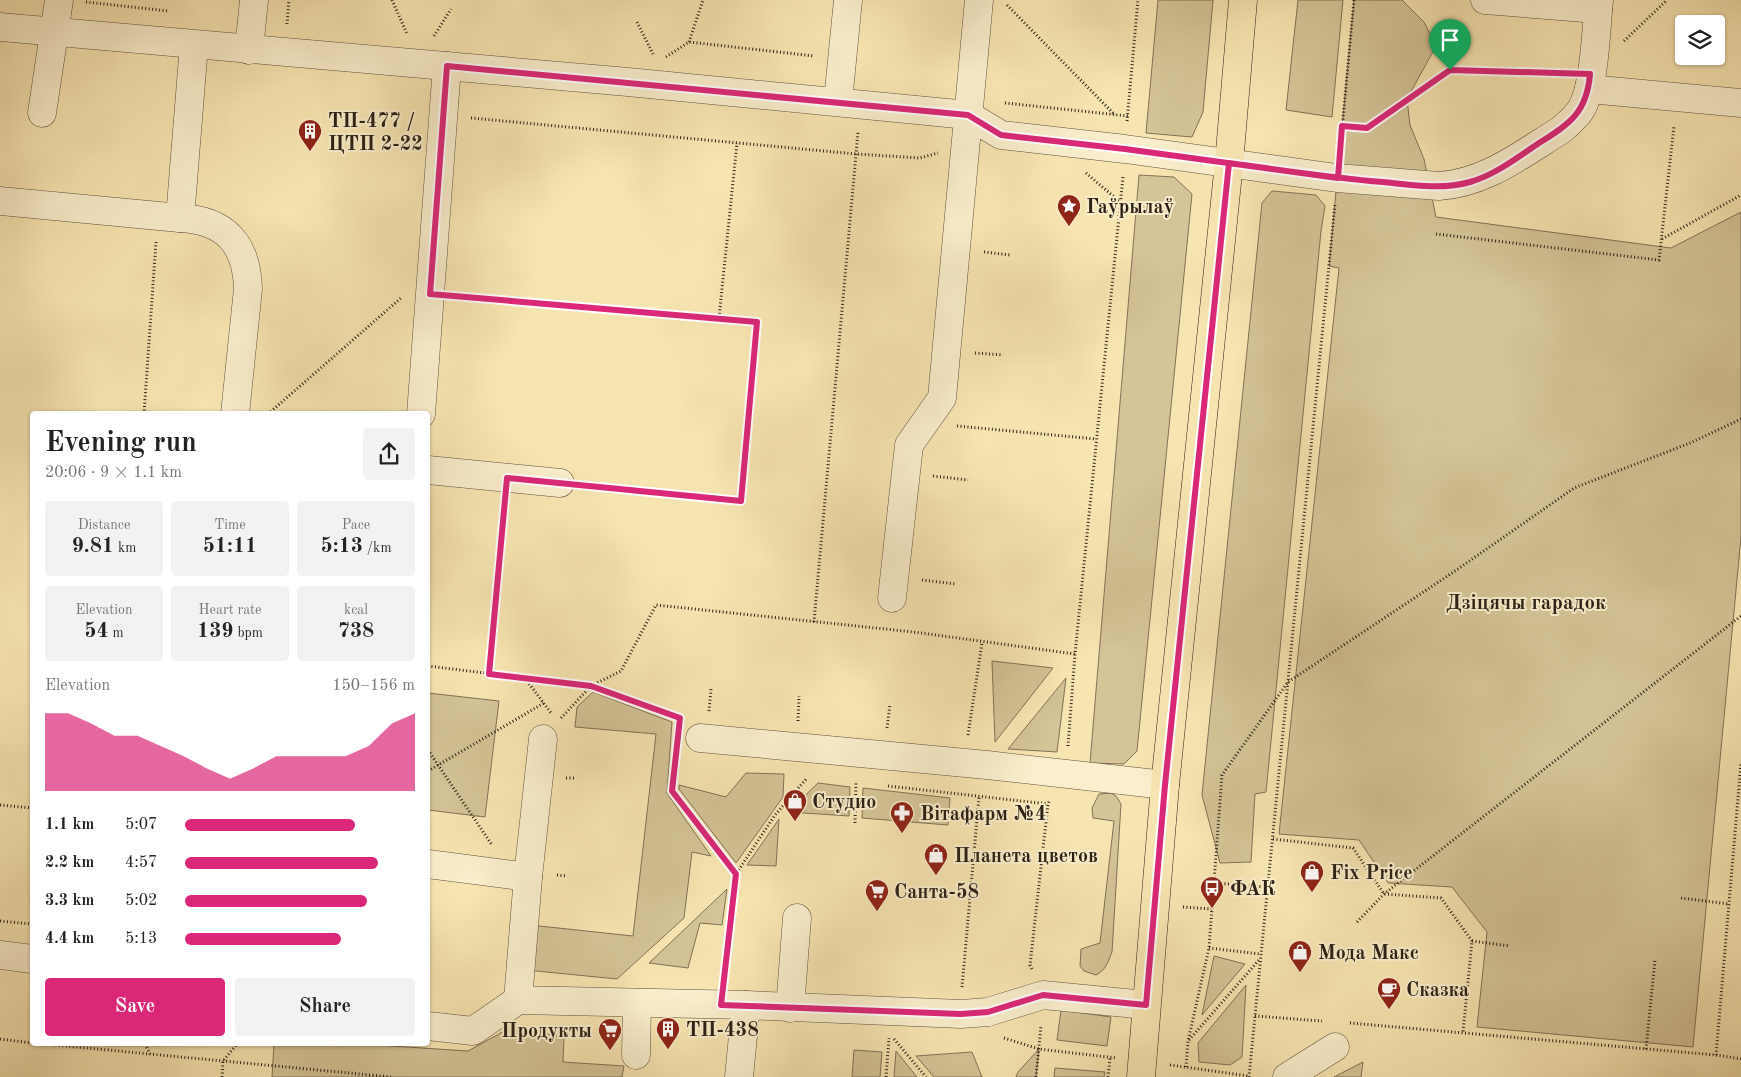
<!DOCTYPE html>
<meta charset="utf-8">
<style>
:root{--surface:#fff;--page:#f2f2f2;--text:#222;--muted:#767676;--accent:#db2777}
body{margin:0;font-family:"Old Standard TT",serif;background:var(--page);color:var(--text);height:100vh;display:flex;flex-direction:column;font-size:19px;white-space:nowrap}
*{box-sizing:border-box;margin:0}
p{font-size:16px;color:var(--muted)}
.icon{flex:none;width:28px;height:28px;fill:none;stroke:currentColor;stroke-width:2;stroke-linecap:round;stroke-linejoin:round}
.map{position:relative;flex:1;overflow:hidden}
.panel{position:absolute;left:30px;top:411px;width:400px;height:635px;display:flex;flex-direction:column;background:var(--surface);border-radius:5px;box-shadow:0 1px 4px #0004}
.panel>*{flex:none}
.tools{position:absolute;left:1675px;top:15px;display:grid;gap:10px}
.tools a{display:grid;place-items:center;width:50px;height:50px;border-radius:5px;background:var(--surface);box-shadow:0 1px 4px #0004;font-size:25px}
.pin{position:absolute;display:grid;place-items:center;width:42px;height:42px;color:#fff;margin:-51px -21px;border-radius:50% 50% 50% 0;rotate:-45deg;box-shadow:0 0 5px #0007}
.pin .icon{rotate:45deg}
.round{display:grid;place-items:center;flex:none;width:52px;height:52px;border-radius:5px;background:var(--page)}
.summary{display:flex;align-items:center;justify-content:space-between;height:85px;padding:0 15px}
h1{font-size:28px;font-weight:600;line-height:38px}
.stats{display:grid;grid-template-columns:repeat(3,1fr);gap:8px;height:85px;padding:5px 15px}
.stats div{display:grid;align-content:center;border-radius:5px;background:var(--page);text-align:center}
.stats b{font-size:21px;font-weight:600}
.stats small{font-size:14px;font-weight:400}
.stats p{font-size:14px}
.chart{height:140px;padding:10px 15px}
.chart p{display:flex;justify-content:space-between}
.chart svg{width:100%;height:90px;margin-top:5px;fill:var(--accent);opacity:.7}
.action{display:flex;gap:10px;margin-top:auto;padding:10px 15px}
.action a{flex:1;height:58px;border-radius:5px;background:var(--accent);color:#fff;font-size:20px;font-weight:600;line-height:58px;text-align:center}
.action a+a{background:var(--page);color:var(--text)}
ul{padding:0 15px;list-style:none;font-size:16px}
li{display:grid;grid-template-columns:80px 60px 1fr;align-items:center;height:38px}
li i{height:12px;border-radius:6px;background:var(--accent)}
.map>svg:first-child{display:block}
</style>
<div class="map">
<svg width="1741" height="1077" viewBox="0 0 1741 1077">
<rect width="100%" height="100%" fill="#f7e5b1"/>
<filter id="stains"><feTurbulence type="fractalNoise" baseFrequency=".004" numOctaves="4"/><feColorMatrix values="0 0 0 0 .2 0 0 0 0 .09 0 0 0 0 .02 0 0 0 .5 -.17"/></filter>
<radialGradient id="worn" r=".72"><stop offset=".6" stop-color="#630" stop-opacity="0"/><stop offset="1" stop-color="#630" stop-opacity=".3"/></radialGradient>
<g fill="#d4c497" stroke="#807256">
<path d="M1158 0H1213L1203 112 1192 137 1146 133Z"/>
<path d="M1298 0H1343L1332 117 1286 110Z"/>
<path d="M1354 0H1402L1424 22 1436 46 1407 99 1410 125 1424 159 1436 217 1671 248 1741 212V537L1693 1047 1477 1027 1487 932 1452 887 1388 883 1359 840 1279 834 1339 268 1329 266Z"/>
<path d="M1139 175 1174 177 1192 194 1137 751 1124 764 1090 763Z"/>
<path d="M1272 191 1316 195 1325 206 1321 231 1266 792 1255 794 1251 862 1220 863 1202 795 1262 203Z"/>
<path d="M992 661 1053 668 995 742Z"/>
<path d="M1066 678 1057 752 1008 749Z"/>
<path d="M593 692 672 722 667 793 711 856 692 852 684 918 617 979 526 970 530 925 633 936 656 734 575 727 577 707Z"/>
<path d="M428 693 499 701 485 817 428 810Z"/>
<path d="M746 773 784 774 783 797 736 863 679 789V785L726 797Z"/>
<path d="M818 783 850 787 849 816 788 812Z"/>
<path d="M863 788 950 798 948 825 862 818Z"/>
<path d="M1111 793 1116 796 1121 804 1112 952C1108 962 1106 970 1096 975L1084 971 1080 966 1081 949 1100 943 1114 821 1093 818 1092 808 1099 794Z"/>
<path d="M779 819 776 866 747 865Z"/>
<path d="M727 889 722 925 700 923 688 968 649 963Z"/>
<path d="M1214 956 1245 964 1202 1015Z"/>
<path d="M1246 985 1242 1057 1230 1065 1199 1062 1198 1043Z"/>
<path d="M1061 1010 1111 1017 1107 1046 1057 1040Z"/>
<path d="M510 1028 564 1037 563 1062 624 1066 622 1077H272L274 1044H361L468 1051Z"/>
<path d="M1039 1049 1036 1077H1016L1018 1072Z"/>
<path d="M854 1050 882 1052 880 1077H852Z"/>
<path d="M896 1051 917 1077H894Z"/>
<path d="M972 1052 982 1077H934L916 1056Z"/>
<path d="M1363 1062 1361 1077H1334Z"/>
<path d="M1055 1068 1105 1072 1104 1077H1054Z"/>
</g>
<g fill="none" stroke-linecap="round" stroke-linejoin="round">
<g stroke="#5e513d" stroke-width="29">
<g id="minor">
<path d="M1485 0 1598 9"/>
<path d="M0 27 628 82 968 115 1001 135 1125 149 1337 178 1439 186C1486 183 1522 154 1561 130 1568 124 1575 118 1580 111 1595 89 1596 28 1599 0"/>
<path d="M249 50 254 0"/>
<path d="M1589 89 1741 103"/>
<path d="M838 101 848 0"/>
<path d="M42 113 59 0"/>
<path d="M0 201 180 218 194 45"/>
<path d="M180 218C226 220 247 245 248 289L235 414"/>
<path d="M421 414 447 66"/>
<path d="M428 470 560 483"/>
<path d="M892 598 909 445 942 398 979 0"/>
<path d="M700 738 987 765 1165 785"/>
<path d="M428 864 528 877 518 1000 746 1005"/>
<path d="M528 877 543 739"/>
<path d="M0 955 32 959"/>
<path d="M790 1008 797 918"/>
<path d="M428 1026 473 1031 518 1000"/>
<path d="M636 1055 637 1003"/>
<path d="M739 1077 746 1005 961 1014 988 1012 1043 995 1146 1005"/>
<path d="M1287 1077 1335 1047"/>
</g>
</g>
<g stroke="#2b2016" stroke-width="29">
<path id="major" d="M1141 1077 1165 785 1229 163 1243 0"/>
</g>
<g stroke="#2b2016" stroke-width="3" stroke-dasharray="1 2.5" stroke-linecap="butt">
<path d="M392 0 407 34"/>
<path d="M86 2 169 11"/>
<path d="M1007 5 1115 115"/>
<path d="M637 22 654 56"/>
<path d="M287 24 289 0"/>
<path d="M434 36 451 9"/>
<path d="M1624 41 1667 0"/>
<path d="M689 42 703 0"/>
<path d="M666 57 689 42 814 56"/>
<path d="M1005 103 1128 116"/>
<path d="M471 118 856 154 920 158 938 153"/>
<path d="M1127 121 1138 0"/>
<path d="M1342 126 1367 127 1450 70 1563 73"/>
<path d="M1340 151 1354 0"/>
<path d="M1086 173 1120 202"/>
<path d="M1436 234 1659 260 1674 126"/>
<path d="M1662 239 1741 195"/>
<path d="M984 252 1010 255"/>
<path d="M458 296 719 318 737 143"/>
<path d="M975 353 1003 355"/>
<path d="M144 414 156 242"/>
<path d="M268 414 401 298"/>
<path d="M957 426 1096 439"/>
<path d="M933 476 968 480"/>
<path d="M587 485 741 501 757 322 719 318"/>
<path d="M922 580 956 584"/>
<path d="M814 622 858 132"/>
<path d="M428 666 591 686 621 671 656 605 914 632 1075 654"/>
<path d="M489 674 505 505"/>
<path d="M525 678 551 713"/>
<path d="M709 711 711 689"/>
<path d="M561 718 591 686 680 718"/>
<path d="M798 721 799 696"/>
<path d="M887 728 890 704"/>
<path d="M968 735 982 643"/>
<path d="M1068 746 1075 654 1123 177"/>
<path d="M428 750 492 845"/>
<path d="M676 754 673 791 736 874"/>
<path d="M428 771 544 703"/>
<path d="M566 778H576"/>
<path d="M888 786 1048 804"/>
<path d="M0 805 32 808"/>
<path d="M855 823 856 783"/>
<path d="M1273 839 1353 848 1384 894 1441 898 1472 941 1463 1032"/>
<path d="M557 875 566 876"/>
<path d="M1214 883 1267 887"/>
<path d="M1681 898 1729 904"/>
<path d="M1183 907 1212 909"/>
<path d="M0 921 32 924"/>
<path d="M1357 922 1384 894 1741 616"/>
<path d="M1472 941 1510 946"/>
<path d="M1209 948 1260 954"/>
<path d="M1032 969 1030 965 1048 804 1050 800"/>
<path d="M724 977 736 874 775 815 807 778"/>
<path d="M962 987 979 797"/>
<path d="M1255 1016 1322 1021"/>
<path d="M1350 1023 1716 1055 1741 1059"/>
<path d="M1004 1038 1039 1049 1116 1058"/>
<path d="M0 1039 32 1043"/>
<path d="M894 1039 926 1077"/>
<path d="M1189 1040 1259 960"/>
<path d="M45 1044 391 1077"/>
<path d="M145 1044 150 1054"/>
<path d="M1646 1049 1655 960"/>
<path d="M1716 1055 1741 763"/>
<path d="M1170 1065 1249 1076"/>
<path d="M1186 1067 1188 1041 1209 948 1222 775 1288 682 1458 569 1574 488 1690 443 1741 419"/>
<path d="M222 1077 223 1061 237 1044"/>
<path d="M886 1077 889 1038"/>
<path d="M1036 1077 1041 1026"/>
<path d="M1108 1077 1110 1058"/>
<path d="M1249 1077 1335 204"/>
</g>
<use href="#minor" stroke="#faeecc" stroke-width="28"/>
<use href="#major" stroke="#f7e5b1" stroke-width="28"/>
</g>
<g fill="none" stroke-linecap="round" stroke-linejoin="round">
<g stroke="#fff" stroke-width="10">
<path id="route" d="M1450 70 1367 128 1342 126 1338 178 1125 149 1001 135 968 115 447 66 430 294 757 322 741 501 507 478 489 674 591 686 680 718 672 791 736 874 721 1005 961 1014 988 1012 1043 995 1146 1005 1165 785 1229 163C1281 170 1332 178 1383 182 1412 185 1442 190 1470 182 1495 175 1518 157 1539 143 1570 124 1587 112 1590 74L1450 70"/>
</g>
<use href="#route" stroke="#db2777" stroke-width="6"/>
</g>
<defs>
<g id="building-pin" transform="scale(1.25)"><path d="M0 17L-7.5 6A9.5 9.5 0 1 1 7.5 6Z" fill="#8f2418" stroke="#faeecc"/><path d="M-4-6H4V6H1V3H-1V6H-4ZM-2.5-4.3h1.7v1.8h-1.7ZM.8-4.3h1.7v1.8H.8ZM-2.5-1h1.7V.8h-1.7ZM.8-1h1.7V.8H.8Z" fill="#fff"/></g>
<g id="sight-pin" transform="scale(1.25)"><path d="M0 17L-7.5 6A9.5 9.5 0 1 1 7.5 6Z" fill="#8f2418" stroke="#faeecc"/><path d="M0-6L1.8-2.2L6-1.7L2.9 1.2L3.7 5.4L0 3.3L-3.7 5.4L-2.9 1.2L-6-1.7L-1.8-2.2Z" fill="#fff"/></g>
<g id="shop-pin" transform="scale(1.25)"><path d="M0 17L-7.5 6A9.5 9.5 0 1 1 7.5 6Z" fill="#8f2418" stroke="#faeecc"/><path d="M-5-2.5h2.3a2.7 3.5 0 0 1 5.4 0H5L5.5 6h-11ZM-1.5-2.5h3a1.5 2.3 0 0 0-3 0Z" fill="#fff"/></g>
<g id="pharmacy-pin" transform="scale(1.25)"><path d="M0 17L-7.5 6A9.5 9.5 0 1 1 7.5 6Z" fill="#8f2418" stroke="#faeecc"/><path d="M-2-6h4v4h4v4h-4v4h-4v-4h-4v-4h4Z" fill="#fff"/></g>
<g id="bus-pin" transform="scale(1.25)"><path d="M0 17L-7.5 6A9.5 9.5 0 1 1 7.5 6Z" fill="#8f2418" stroke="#faeecc"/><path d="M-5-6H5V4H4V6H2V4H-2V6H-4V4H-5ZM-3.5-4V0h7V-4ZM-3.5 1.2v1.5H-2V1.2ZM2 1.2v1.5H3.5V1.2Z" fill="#fff"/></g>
<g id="supermarket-pin" transform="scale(1.25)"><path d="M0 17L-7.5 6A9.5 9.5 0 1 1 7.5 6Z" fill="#8f2418" stroke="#faeecc"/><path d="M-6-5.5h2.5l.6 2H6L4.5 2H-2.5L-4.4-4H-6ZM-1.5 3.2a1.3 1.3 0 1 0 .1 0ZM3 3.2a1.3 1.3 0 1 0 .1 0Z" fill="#fff"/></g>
<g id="cafe-pin" transform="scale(1.25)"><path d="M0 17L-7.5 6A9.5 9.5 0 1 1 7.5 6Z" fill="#8f2418" stroke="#faeecc"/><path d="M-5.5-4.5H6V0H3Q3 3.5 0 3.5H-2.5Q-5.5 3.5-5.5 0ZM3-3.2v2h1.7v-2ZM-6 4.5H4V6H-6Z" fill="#fff"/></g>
</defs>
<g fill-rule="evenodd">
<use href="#building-pin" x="310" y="131"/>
<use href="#sight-pin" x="1069" y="206"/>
<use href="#shop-pin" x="795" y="801"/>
<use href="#pharmacy-pin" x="902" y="813"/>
<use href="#shop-pin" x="936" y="855"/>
<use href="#shop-pin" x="1312" y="872"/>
<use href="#bus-pin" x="1212" y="888"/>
<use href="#supermarket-pin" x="877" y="891"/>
<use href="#shop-pin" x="1300" y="952"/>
<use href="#cafe-pin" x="1389" y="989"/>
<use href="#building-pin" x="668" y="1029"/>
<use href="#supermarket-pin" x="610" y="1030"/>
</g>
<g text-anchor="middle" stroke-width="4" stroke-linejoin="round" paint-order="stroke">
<g font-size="20" font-weight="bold" fill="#2b2016" stroke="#faeecc" text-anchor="start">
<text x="328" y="127">ТП-477 /<tspan x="328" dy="23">ЦТП 2-22</tspan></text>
<text x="1086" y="213">Гаўрылаў</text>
<text x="812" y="808">Студио</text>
<text x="920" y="820">Вітафарм №4</text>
<text x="954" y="862">Планета цветов</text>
<text x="1330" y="879">Fix Price</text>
<text x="1230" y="895">ФАК</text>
<text x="894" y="898">Санта-58</text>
<text x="1318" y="959">Мода Макс</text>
<text x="1406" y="996">Сказка</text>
<text x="686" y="1036">ТП-438</text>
<text x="592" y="1037" text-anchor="end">Продукты</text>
</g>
<g font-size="21" font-weight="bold" fill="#2b2016" stroke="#faeecc">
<text x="1526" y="609">Дзіцячы гарадок</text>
</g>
</g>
<rect width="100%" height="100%" filter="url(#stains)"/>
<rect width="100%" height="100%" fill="url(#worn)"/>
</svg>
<div class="tools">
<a><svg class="icon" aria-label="layers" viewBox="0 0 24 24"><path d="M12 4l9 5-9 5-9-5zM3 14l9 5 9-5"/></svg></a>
</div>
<div class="pin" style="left:1450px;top:70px;background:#1e9e55"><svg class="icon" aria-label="arrive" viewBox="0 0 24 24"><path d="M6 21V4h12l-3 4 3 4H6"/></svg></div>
<section class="panel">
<div class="summary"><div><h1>Evening run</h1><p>20:06 · 9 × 1.1 km</p></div><a class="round"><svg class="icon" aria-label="share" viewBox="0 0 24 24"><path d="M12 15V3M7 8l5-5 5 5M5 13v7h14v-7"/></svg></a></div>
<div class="stats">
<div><p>Distance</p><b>9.81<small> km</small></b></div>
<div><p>Time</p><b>51:11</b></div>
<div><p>Pace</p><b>5:13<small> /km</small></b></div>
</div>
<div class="stats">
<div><p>Elevation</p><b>54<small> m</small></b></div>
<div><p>Heart rate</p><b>139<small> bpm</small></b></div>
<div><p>kcal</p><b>738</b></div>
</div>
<div class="chart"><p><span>Elevation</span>150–156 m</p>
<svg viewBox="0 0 160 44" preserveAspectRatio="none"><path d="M0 44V6L10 6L20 11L30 17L40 17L50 22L60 27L70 33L80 38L90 33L100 27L110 27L120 27L130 27L140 22L150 11L160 6V44z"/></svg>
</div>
<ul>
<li><b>1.1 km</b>5:07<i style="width:74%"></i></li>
<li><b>2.2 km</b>4:57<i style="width:84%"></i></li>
<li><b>3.3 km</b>5:02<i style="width:79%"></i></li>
<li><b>4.4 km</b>5:13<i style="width:68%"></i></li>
</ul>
<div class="action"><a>Save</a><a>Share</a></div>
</section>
</div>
